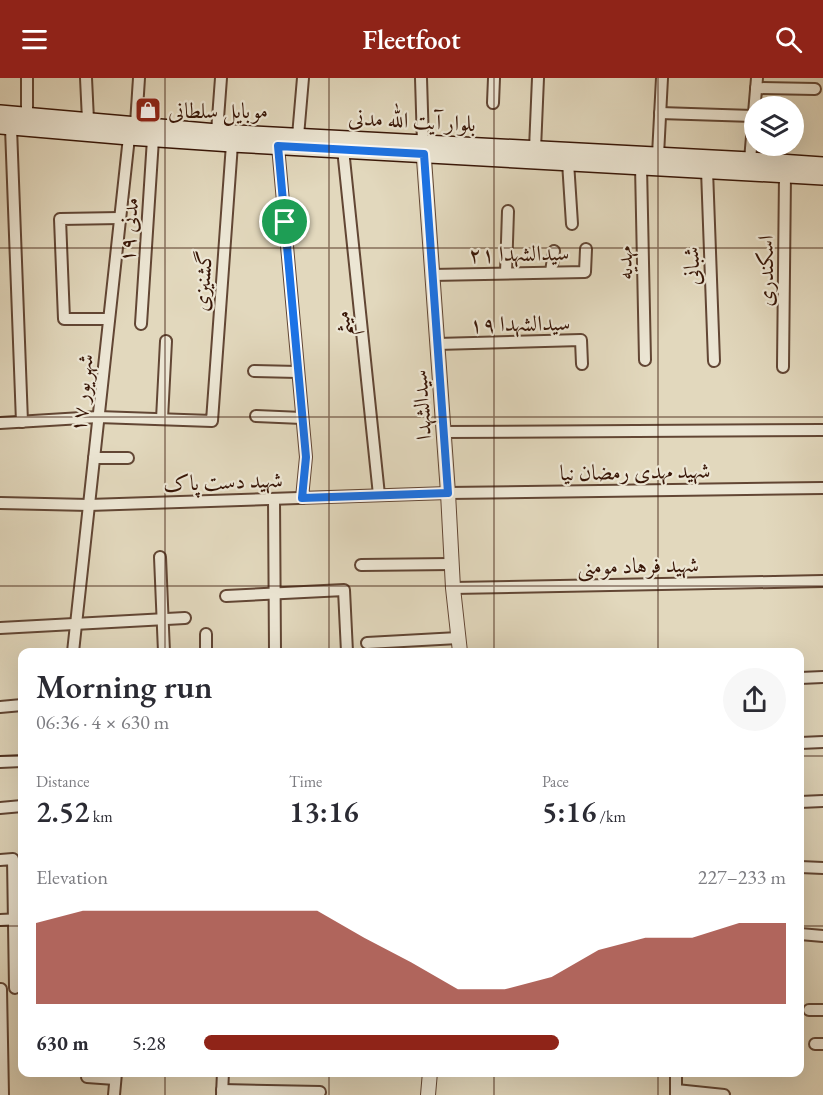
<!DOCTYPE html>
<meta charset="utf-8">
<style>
:root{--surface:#fff;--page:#f7f7f7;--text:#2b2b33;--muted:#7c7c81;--accent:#8f2418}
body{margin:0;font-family:"EB Garamond",Amiri,serif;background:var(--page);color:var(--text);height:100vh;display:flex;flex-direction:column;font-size:22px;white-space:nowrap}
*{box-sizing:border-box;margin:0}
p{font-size:20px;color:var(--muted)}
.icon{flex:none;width:33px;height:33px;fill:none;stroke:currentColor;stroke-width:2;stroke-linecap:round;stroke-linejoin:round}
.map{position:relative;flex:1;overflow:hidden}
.drawer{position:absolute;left:18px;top:570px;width:786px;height:429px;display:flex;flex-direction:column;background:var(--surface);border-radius:12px;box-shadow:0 6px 24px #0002}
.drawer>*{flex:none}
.tools{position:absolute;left:744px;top:18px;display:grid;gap:12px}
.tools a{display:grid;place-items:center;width:60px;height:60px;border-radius:50%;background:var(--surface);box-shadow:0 6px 24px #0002;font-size:30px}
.pin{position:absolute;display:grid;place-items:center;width:51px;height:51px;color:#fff;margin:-26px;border:3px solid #fff;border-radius:50%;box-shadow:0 2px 6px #0007}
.round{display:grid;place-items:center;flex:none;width:63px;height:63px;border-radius:32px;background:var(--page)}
.head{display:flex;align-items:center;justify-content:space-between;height:102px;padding:0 18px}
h1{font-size:33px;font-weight:600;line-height:45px}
.figures{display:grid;grid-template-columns:repeat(3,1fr);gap:9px;height:102px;padding:6px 18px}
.figures div{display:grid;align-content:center}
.figures b{font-size:30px;font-weight:600}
.figures small{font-size:16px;font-weight:400}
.figures p{font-size:16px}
.chart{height:168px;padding:12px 18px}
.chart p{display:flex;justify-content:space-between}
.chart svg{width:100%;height:108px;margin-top:6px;fill:var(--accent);opacity:.7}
ul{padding:0 18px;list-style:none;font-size:20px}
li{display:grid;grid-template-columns:96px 72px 1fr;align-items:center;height:45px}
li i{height:15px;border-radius:8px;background:var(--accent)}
header{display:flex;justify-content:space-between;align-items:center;height:78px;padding:0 18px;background:var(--accent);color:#fff;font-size:27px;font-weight:600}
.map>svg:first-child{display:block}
</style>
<header><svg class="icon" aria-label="menu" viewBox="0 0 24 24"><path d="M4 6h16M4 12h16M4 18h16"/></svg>Fleetfoot<svg class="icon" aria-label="search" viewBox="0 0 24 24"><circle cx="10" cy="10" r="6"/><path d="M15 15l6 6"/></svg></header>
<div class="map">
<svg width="823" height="1017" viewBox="0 0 823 1017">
<rect width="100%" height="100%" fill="#e2d8bd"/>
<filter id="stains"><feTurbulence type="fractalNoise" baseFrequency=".00333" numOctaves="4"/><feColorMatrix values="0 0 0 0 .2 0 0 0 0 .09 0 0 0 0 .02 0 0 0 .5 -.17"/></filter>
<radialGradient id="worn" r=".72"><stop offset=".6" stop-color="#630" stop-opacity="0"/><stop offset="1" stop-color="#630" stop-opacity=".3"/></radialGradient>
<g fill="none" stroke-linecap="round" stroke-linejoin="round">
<g stroke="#624634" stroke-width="14">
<g id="minor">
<path d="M27 0V38"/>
<path d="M86 0 88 42"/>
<path d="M421 0 423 65"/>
<path d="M756 10 815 11"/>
<path d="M493 25 494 0"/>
<path d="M660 35 753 38"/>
<path d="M136 46 139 0"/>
<path d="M11 50 22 344"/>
<path d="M217 54 221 0"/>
<path d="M298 58 303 0"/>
<path d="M278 68 306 379 302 420"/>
<path d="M343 71 379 417"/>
<path d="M535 71 538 0"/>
<path d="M658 77 662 0"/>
<path d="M750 82 757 0"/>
<path d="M568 84 572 146"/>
<path d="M641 88 645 282"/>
<path d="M707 92 714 283"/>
<path d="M551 194 554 173"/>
<path d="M506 195 508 133"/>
<path d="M432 197 585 194 586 171"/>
<path d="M109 241H64L60 141 120 140"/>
<path d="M141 246 153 61"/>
<path d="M437 266 581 262 582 286"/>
<path d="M783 289 785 97"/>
<path d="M254 293 298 294"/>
<path d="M256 338 302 340"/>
<path d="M162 341 166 263"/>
<path d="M0 345 98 339 212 343 232 66"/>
<path d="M443 354 823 352"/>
<path d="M94 380H128"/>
<path d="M274 421 275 574"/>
<path d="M0 425 89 427 448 415 823 410"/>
<path d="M160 479 164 574"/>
<path d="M361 487 451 486"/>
<path d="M453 510 823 503"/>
<path d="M226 518 344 512 347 574"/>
<path d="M0 550 185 540"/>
<path d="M206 556V574"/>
<path d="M367 565 458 560"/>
<path d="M73 574 129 59"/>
<path d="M800 600 823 599"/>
<path d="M0 629 22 627"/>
<path d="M800 665 823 664"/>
<path d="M0 684 22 683"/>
<path d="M800 724 823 723"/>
<path d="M0 730 22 728"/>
<path d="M0 782 13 781 15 910"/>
<path d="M800 789 823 790"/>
<path d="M0 842 22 841"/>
<path d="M800 856 823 858"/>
<path d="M1 911 3 1017"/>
<path d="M809 932H823"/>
<path d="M815 966H823"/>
<path d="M87 999 115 1001"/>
<path d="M222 1012 320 1014"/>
<path d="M676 1012 724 1017"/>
<path d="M114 1017 116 995"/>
<path d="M222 1017 223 994"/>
<path d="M676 1017V994"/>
</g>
</g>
<g stroke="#624634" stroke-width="16">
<g id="tertiary">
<path d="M423 67 448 415 453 510 460 574"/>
<path d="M428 1017 430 994"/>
</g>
</g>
<g stroke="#381607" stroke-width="18">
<g id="secondary">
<path d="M0 35 217 54 750 82 823 87"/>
<path d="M0 48 129 59 232 66 823 99"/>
</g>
</g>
<use href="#minor" stroke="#ece6d4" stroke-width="10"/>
<use href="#tertiary" stroke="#ece6d4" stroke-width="14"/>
<use href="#secondary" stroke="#ece6d4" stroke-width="15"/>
</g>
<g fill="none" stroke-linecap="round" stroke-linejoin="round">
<g stroke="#fff" stroke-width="12">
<path id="route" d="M278 68 424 76 448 415 302 420 306 379Z"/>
</g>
<use href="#route" stroke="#1a73e8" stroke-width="8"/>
</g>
<path fill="none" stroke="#381607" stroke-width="1.5" stroke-opacity="0.55" d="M165 0V574M329 0V574M494 0V574M658 0V574M0 170H823M0 339H823M0 508H823M0 678H22M800 678H823M0 848H22M800 848H823M165 994V1017M329 994V1017M494 994V1017M658 994V1017"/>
<defs>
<g id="shop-square" transform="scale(1.35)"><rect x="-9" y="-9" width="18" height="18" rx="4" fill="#8f2418" stroke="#ece6d4"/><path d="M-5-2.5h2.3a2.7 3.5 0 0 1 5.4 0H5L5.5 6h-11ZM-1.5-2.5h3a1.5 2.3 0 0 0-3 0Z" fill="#fff"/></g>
</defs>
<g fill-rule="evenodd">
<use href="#shop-square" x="148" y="32"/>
</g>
<g text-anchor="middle" stroke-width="4.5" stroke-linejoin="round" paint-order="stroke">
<g font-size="22" fill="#381607" stroke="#ece6d4" text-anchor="start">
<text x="168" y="40">موبایل سلطانی</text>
</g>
<g font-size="22" fill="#381607" stroke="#ece6d4">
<text transform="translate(412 42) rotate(3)" y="8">بلوار آیت الله مدنی</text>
<text transform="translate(128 152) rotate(-86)" y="8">مدنی ۱۹</text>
<text transform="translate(519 175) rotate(-1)" y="8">سیدالشهدا ۲۱</text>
<text transform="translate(624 185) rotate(-91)" y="8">مهدیه</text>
<text transform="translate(691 188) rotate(-92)" y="8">شبانی</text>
<text transform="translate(765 193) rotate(-90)" y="8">اسکندری</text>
<text transform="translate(202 203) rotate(-86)" y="8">گشنیزی</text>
<text transform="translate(520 245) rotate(-1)" y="8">سیدالشهدا ۱۹</text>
<text transform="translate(342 246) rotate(-96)" y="8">میثم</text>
<text transform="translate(81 315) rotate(-84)" y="8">۱۷ شهریور</text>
<text transform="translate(421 327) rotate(-94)" y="8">سیدالشهدا</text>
<text transform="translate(635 393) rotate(-1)" y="8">شهید مهدی رمضان نیا</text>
<text transform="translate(223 403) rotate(-2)" y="8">شهید دست پاک</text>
<text transform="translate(638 487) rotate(-1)" y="8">شهید فرهاد مومنی</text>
</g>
</g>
<rect width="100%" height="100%" filter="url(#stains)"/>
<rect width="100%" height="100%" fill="url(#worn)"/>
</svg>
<div class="tools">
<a><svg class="icon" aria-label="layers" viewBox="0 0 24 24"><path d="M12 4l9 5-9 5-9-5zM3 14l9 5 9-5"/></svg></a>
</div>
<div class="pin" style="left:285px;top:144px;background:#1e9e55"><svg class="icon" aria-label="arrive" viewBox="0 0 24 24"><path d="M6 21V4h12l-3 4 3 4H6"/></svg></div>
<section class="drawer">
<div class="head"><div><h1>Morning run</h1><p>06:36 · 4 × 630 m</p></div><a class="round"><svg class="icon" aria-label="share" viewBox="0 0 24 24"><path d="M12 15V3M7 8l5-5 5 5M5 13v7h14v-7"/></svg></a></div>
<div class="figures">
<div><p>Distance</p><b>2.52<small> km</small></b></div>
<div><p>Time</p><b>13:16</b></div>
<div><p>Pace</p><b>5:16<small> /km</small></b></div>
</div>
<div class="chart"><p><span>Elevation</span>227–233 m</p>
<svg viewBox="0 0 160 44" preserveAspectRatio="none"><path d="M0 44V11L10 6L20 6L30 6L40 6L50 6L60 6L70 17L80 27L90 38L100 38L110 33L120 22L130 17L140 17L150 11L160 11V44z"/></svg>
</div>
<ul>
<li><b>630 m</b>5:28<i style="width:61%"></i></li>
</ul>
</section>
</div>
